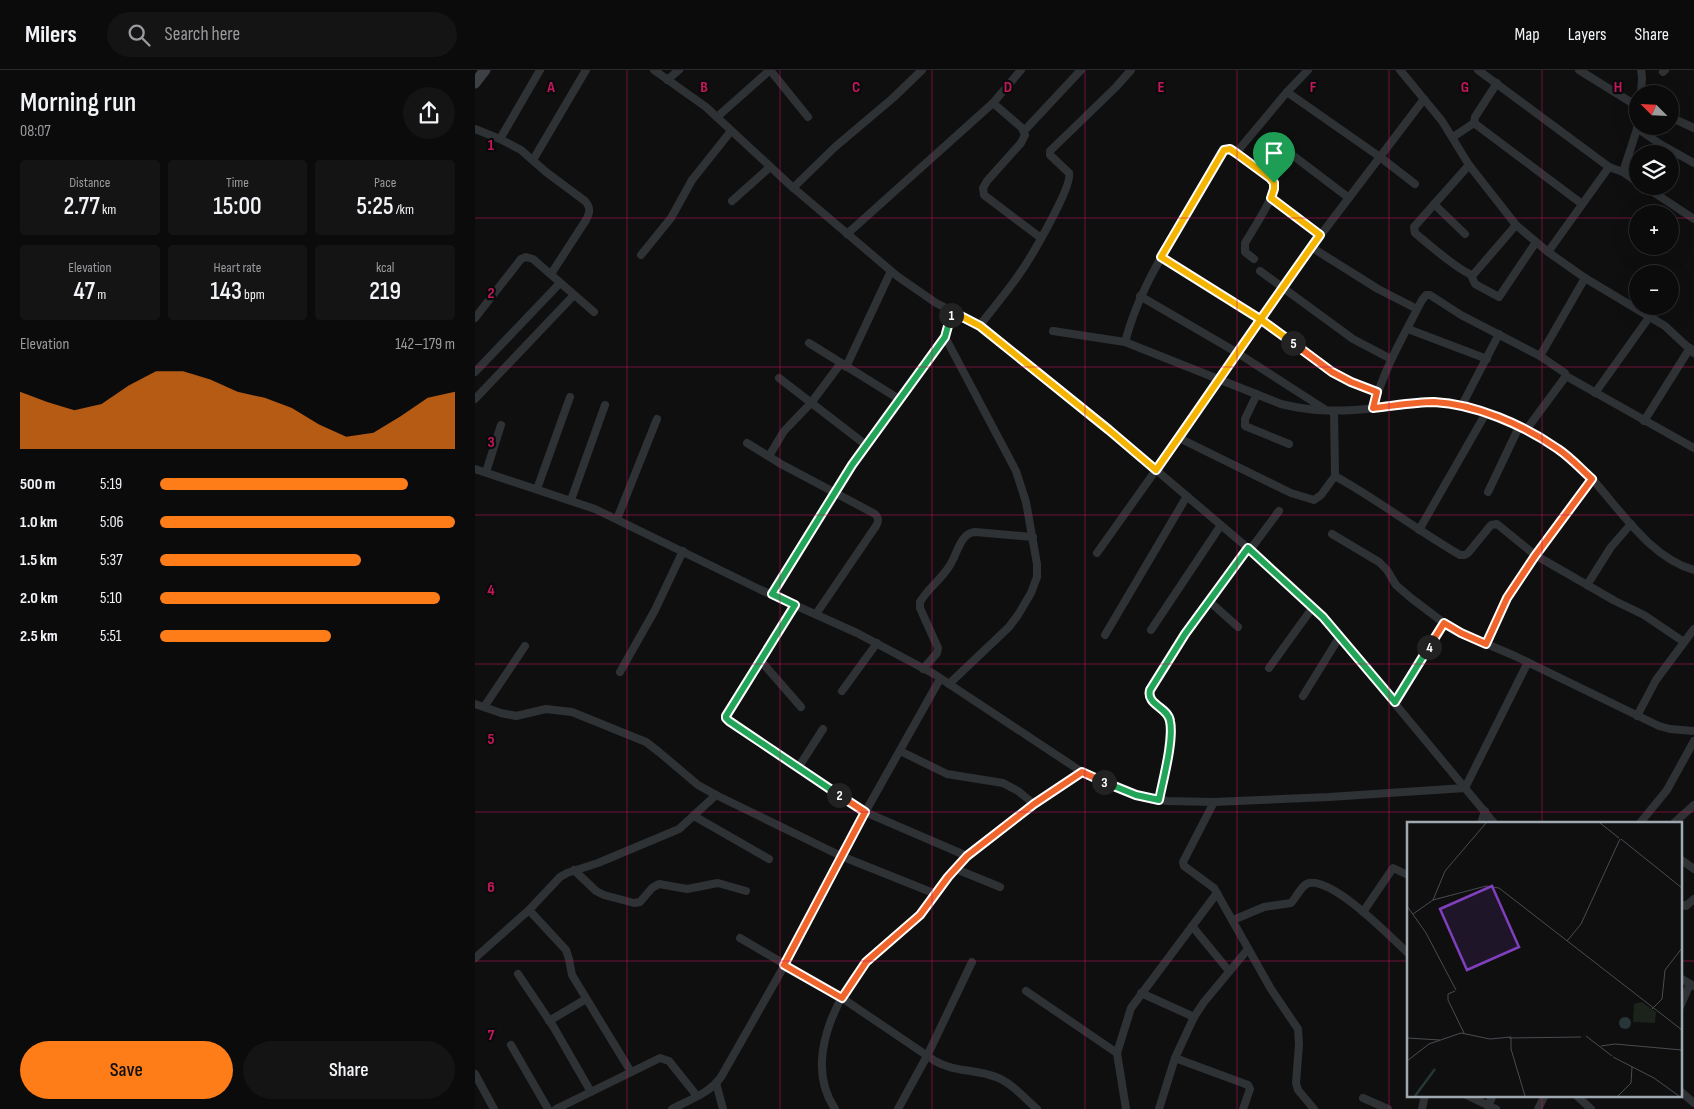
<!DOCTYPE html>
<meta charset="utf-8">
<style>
:root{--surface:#0b0b0c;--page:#141415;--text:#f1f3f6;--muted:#9a9b9d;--line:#2b2b2d;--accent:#ff7d18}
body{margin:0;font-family:"Sofia Sans Condensed",sans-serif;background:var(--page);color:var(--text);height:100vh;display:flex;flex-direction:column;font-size:19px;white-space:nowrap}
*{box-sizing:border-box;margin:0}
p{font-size:16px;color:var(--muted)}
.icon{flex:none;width:28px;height:28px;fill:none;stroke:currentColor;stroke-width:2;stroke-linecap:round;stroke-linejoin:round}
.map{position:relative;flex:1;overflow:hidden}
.sheet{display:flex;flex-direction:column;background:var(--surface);width:475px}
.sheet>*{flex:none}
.needle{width:32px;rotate:294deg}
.fabs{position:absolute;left:1154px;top:15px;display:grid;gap:10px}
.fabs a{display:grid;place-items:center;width:50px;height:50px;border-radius:50%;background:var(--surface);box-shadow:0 5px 20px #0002,0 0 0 1px var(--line);font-size:25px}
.pin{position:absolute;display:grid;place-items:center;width:42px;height:42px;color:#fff;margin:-51px -21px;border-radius:50% 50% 50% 0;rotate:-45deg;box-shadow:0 0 5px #0007}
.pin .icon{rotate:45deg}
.km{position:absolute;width:25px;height:25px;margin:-12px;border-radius:50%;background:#222;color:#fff;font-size:14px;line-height:25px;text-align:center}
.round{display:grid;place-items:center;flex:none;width:52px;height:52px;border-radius:26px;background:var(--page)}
.headline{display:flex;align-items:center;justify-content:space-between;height:85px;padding:0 20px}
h1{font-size:28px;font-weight:600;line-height:38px}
.figures{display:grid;grid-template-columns:repeat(3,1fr);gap:8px;height:85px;padding:5px 20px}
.figures div{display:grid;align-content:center;border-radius:5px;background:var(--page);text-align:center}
.figures b{font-size:25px;font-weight:600}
.figures small{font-size:14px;font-weight:400}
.figures p{font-size:14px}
.chart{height:140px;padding:10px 20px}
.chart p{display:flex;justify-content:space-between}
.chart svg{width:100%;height:90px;margin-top:5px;fill:var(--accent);opacity:.7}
.primary-button{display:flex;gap:10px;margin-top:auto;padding:10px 20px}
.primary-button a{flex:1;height:58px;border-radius:30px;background:var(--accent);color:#111;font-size:20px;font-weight:600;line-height:58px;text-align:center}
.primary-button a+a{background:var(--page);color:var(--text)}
ul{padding:0 20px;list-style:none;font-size:16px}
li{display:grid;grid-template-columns:80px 60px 1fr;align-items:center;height:38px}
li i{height:12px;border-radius:6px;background:var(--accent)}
header{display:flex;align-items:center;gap:30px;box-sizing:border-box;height:70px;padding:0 25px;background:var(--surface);border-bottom:1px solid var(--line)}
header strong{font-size:24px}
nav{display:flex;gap:28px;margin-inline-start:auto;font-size:18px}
.search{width:350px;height:45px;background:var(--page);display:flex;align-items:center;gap:12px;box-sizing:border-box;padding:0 18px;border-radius:28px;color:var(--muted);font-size:19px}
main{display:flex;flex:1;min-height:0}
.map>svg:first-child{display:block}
</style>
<header>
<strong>Milers</strong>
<div class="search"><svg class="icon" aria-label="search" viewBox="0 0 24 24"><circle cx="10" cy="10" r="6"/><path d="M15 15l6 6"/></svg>Search here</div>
<nav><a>Map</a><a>Layers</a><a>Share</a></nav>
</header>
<main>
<section class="sheet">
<div class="headline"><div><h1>Morning run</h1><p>08:07</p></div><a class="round"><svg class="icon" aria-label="share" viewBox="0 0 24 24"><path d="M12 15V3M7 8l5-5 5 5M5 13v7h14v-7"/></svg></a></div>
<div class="figures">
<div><p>Distance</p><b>2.77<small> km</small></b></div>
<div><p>Time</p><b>15:00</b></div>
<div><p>Pace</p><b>5:25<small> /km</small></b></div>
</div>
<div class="figures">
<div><p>Elevation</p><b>47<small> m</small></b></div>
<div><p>Heart rate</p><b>143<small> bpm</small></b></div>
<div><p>kcal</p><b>219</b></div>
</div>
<div class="chart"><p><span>Elevation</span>142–179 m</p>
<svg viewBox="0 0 160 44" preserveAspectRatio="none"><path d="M0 44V16L10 21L20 25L30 22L40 13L50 6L60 6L70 10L80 16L90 19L100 24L110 32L120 38L130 36L140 28L150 19L160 16V44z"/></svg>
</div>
<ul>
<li><b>500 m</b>5:19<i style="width:84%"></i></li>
<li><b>1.0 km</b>5:06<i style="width:100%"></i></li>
<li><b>1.5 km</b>5:37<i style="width:68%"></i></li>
<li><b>2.0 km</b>5:10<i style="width:95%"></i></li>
<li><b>2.5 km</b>5:51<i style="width:58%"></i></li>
</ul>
<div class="primary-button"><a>Save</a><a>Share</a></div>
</section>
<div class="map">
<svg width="1219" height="1039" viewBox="0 0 1219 1039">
<rect width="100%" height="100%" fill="#0f0f10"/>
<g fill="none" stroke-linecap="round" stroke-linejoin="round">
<g stroke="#2f3235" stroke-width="8">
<path d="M179 0 231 37 315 115 422 206 461 233 505 255 634 360 767 473 848 547 1019 753"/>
<path d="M295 0 333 47"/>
<path d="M925 0 967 51 994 95 1041 155 1073 182 1110 208 1190 256 1219 283"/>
<path d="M1003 0 1134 97 1148 102 1162 112"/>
<path d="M1104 0 1162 36"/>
<path d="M1166 0 1167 7 1166 24"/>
<path d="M1188 2 1190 0"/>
<path d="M192 10 204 0"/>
<path d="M812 22 905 87 940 114"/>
<path d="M518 33 547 58 550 65 546 73 512 111 508 118 509 125 566 168"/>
<path d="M242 47 295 0"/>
<path d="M1195 47 1219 58"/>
<path d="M999 53 1107 134"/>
<path d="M1162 58 1185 74 1219 93"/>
<path d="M0 59 25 69 46 80 71 102 110 131C116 138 115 142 111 150L76 204"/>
<path d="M549 61 606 0"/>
<path d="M978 67 999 53 1000 47 1022 13"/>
<path d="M25 69 65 0"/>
<path d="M761 83 812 22 833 0"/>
<path d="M816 84 874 128"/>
<path d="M58 90 111 0"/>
<path d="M994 95 939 157 940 163C951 172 986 203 998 205L1041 155"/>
<path d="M1148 102 1163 56"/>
<path d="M1169 116 1219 149"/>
<path d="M318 118 360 77 418 28 447 0"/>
<path d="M796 128 845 165"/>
<path d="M257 131 295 97"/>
<path d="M959 134 990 164"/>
<path d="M372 164 518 33 546 0"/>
<path d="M836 177 903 219 942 239"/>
<path d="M1073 182 1134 97"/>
<path d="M166 185 196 148 217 110 256 61"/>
<path d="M686 187 785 249 857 302 876 312 902 322"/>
<path d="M785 201 878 269 916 289"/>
<path d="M996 205 1000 214 1024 227 1061 172"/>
<path d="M665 226 761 282 851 340"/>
<path d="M0 248 46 189 51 187 58 189 119 242"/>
<path d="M505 255C518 238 533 221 545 203 555 189 598 116 594 103L575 85V81L641 17 656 0"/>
<path d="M933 259 1012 289"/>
<path d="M578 261 650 272 806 334C839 342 867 342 900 338 919 336 938 332 957 332 990 333 1022 346 1051 360 1076 373 1099 390 1118 410 1147 442 1176 488 1219 500"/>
<path d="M470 267 541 401 551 432 562 494V507L556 523 543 545 534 557 474 614"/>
<path d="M650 272C661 231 678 201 699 165 715 137 731 110 746 82L751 79 761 83 795 108C798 111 800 114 799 119 797 131 777 161 770 173V182L779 189"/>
<path d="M334 273 424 329"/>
<path d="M1065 286 1110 208"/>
<path d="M371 297 416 201"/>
<path d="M0 302 85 213"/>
<path d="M304 308 391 375"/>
<path d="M1120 323 1175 246"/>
<path d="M782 324 770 349V356L814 374"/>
<path d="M0 329 99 225"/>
<path d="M987 335 1024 264"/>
<path d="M898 339C908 300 929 265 947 230L951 225H955L986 245 1065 286 1090 303 1091 306 1219 378"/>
<path d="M1169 351 1215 278"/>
<path d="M1051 360 1091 306"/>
<path d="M704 368 816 423 839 430 846 425 860 406 859 341"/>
<path d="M272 373 306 394 400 444C404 448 404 451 401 456L341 544"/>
<path d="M294 386 309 361 336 333 366 293"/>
<path d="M0 399 120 439 286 520 382 563 459 604 607 702 649 721 673 728 692 731 739 732 854 727 990 718"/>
<path d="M11 402 26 355"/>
<path d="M860 406C903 430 942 460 985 485H990L993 483 1016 455 1022 454 1060 485 1140 531 1169 545 1209 572"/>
<path d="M62 419 95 327"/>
<path d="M1013 422 1044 357"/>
<path d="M96 430 130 335"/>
<path d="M142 449 182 349"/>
<path d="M944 460 1011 343"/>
<path d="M857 464 904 492 912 500 921 515 936 528 973 556 986 563 1040 586 1184 656 1195 659 1219 661"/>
<path d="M775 480 804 441"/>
<path d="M622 483 745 310 761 282 832 183 949 29"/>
<path d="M1112 515 1136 477 1156 454"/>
<path d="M297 525 377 395 470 267 476 241"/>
<path d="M734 531 763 557"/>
<path d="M320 535 252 643V650L390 742 492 786"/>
<path d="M676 560 746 455"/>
<path d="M630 565 712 426"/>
<path d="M1011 574 1031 528 1060 485 1117 409"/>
<path d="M285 590 326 637"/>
<path d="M794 598 838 537"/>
<path d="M448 599 462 583 463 578 445 538V532C453 518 467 509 475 495 482 485 485 463 500 462L558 467"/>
<path d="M145 602 180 540 208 481"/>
<path d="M367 621 402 573"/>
<path d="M828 626 865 566"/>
<path d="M920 632 969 553"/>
<path d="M0 634 26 643 41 646 71 639 97 642 171 672 184 682 223 715 241 725 366 786 461 824"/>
<path d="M9 637 50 576"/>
<path d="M1162 646 1181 610 1219 559"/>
<path d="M425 681 472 704 528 713 543 721 559 734"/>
<path d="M323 698 348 659"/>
<path d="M990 718 1053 592"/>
<path d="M684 730C689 709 693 688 694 667 695 662 696 656 695 651 693 637 671 635 675 620L710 564 773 478"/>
<path d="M739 732 708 792 709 796 739 818 796 919 823 959 824 974 821 1013 823 1020 839 1039"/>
<path d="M219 746 294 789"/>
<path d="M1006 753 1010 741"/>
<path d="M1165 753 1192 720 1219 671"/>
<path d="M1199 753 1219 735"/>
<path d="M1205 789 1219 799"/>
<path d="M481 799 525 817"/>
<path d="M99 800 121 821 129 825 159 833 165 832 177 818 184 814 212 819 243 813 271 821"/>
<path d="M1205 834 1211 836 1219 829"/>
<path d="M54 840 91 880 94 889 97 905 156 1002"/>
<path d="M888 842 918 798 933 805"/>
<path d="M758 850 789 837 816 833C822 827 826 815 834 813 860 809 914 866 933 883"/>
<path d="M717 856 754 901"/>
<path d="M265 868 367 928 460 991C479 1002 501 999 521 1007 537 1013 549 1028 562 1039"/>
<path d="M0 888 54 840 85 807 92 803 123 793 204 759 241 725"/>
<path d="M43 904 78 956 116 1022"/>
<path d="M1205 908 1219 916"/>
<path d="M551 921 642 983"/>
<path d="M666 923 719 947"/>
<path d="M1205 937 1215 914"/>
<path d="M74 951 111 929"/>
<path d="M36 975 73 1039"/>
<path d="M700 988 773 1015 775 1019 768 1039"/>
<path d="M0 1004 19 1039"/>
<path d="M241 1013 248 1039"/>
<path d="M1205 1021 1219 1033"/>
<path d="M991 1025 1021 1039"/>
<path d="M1101 1025 1116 1039"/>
<path d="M888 1028 913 1039"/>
<path d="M1013 1036 1018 1025"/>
<path d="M81 1039 185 988 194 991 222 1026"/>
<path d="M197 1039C214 1030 235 1023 246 1007L316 884 374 771 465 609"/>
<path d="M360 1039C329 993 359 931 390 893 406 875 428 863 444 846 462 828 473 805 491 787 502 776 515 768 527 758 553 739 580 720 607 702"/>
<path d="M423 1039 452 986 497 892"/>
<path d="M651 1039 642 983 656 938 742 823"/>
<path d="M684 1039 700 988 719 947 729 932 773 879"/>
<path d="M947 1039 950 1025"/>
<path d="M1063 1039 1070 1025"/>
</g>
<path stroke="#3d4146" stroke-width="11" d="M0 13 10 0"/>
</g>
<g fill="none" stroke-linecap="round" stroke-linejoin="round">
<g stroke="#fff" stroke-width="10">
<path id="split-1" d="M476 245V241L505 256 634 360 681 400C736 322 789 243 845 165L796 128 799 119V113"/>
</g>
<g stroke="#fff" stroke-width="10">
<path id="split-2" d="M364 725 254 651 251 648V646L320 535 297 524 377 395 470 267 476 245"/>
</g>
<g stroke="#fff" stroke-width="10">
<path id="split-3" d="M364 725 390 742 309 895 367 928 391 892 445 845 473 807 492 786 559 734 607 702 629 712"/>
</g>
<g stroke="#fff" stroke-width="10">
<path id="split-4" d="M629 712 661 725 684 730C688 710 699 670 695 651 693 637 671 635 675 620L710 564 773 478 848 547 920 632 954 577"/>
</g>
<g stroke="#fff" stroke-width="10">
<path id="split-5" d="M818 273 857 302 876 312 902 322 898 338C918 336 939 332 959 332 1000 334 1049 355 1083 379 1095 387 1106 399 1117 409L1060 486 1032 528 1011 574 986 563 969 553 954 577"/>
</g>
<g stroke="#fff" stroke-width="10">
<path id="split-6" d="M799 113 795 108 761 83 755 79 749 80 686 187 785 249 818 273"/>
</g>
<use href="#split-1" stroke="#f5b400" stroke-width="6"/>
<use href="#split-2" stroke="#22a559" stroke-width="6"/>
<use href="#split-3" stroke="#f0652b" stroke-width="6"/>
<use href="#split-4" stroke="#22a559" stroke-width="6"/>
<use href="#split-5" stroke="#f0652b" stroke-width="6"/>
<use href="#split-6" stroke="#f5b400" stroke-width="6"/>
</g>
<path fill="none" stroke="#c2185b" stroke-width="1" stroke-opacity="0.55" d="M152 0V1039M305 0V1039M457 0V1039M610 0V1039M762 0V1039M914 0V1039M1067 0V753M0 148H1162M1195 148H1219M0 297H1219M0 445H1219M0 594H1219M0 742H1219M0 891H933M1205 891H1219M1067 1025V1039"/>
<g transform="translate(932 752)">
<rect width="275" height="275" fill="#0f0f10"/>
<path d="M235 180 249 190 248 201 226 200 227 182Z" fill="#1b231b"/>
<path d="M212 201a6 6 0 1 1 12 0a6 6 0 1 1-12 0Z" fill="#283639"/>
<path fill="none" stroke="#283639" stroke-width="2.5" d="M8 274 28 247"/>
<path fill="none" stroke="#484d51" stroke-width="1" d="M193 1 212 16M214 17 275 66M26 78 79 64 92 66 275 208M0 84 19 111 49 168M6 92 26 78 38 49 79 1M160 119 174 102 213 17M48 169 41 172V178L57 211M245 187 255 177 258 148 275 126M179 214 205 234M0 216 33 218M102 216 174 215M194 224 208 222 275 228M206 235 247 256 272 274M0 239 22 222 54 211 83 217 104 215V227L118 274M211 274 224 261 225 245"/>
<path fill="#803fbd" fill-opacity="0.15" stroke="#803fbd" stroke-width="2.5" d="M85 64 112 125 60 148 33 87Z"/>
<rect width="275" height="275" fill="none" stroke="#9ea9b2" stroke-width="2.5"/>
</g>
<g font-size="16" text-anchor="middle" font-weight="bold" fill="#c2185b" stroke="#0a0a0b" stroke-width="4.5" stroke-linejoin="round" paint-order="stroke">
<text x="76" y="22">A</text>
<text x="229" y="22">B</text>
<text x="381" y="22">C</text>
<text x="533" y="22">D</text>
<text x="686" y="22">E</text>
<text x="838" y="22">F</text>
<text x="990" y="22">G</text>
<text x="1143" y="22">H</text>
<text x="16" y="80">1</text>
<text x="16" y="228">2</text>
<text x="16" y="377">3</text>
<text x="16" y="525">4</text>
<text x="16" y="674">5</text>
<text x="16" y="822">6</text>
<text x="16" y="970">7</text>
</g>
</svg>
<div class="fabs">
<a><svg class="needle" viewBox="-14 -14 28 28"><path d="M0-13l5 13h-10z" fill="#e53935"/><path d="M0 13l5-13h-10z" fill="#9a9b9d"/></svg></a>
<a><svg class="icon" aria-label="layers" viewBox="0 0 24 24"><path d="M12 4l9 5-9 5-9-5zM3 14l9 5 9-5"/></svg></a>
<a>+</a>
<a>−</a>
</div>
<div class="pin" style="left:799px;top:113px;background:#1e9e55"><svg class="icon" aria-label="arrive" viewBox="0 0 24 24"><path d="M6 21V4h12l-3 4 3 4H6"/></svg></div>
<b class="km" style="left:476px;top:245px">1</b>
<b class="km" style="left:364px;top:725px">2</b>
<b class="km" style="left:629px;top:712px">3</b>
<b class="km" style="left:954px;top:577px">4</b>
<b class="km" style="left:818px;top:273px">5</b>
</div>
</main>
